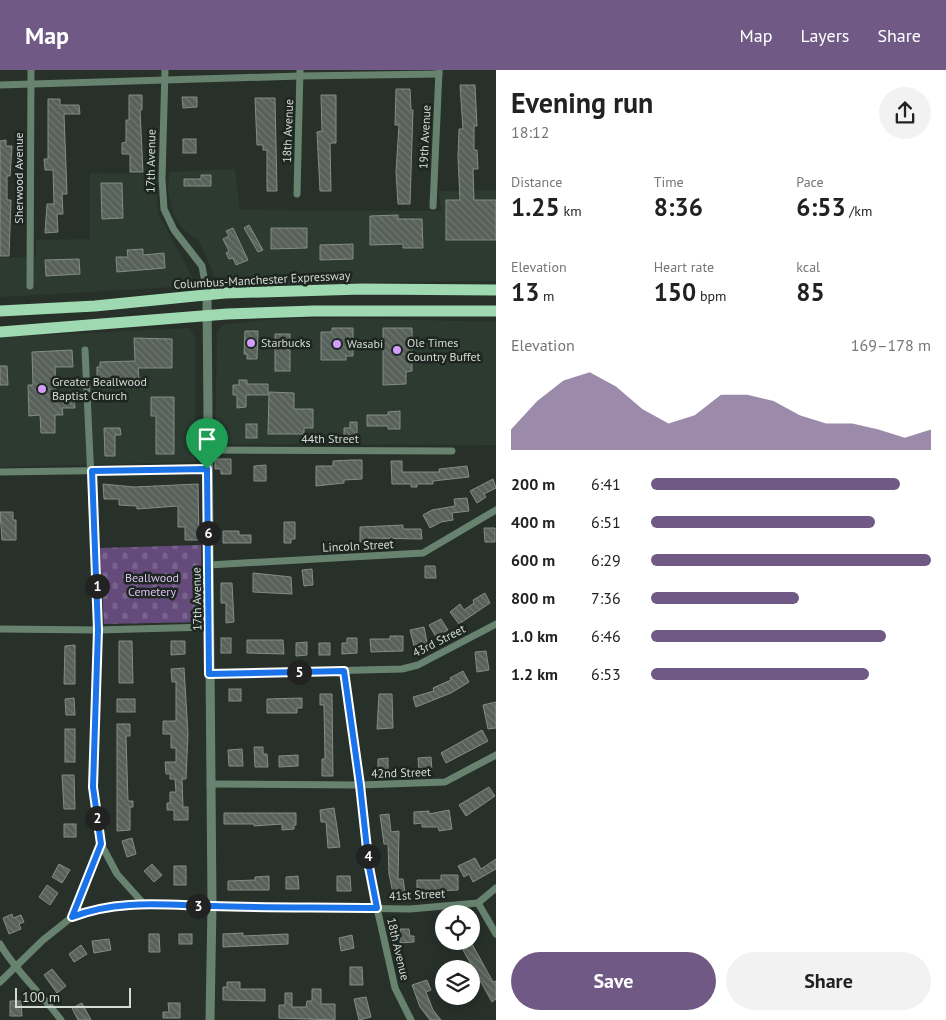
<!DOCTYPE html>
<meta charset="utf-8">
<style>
:root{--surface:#fff;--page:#f2f2f2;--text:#222;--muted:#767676;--accent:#715985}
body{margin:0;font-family:"PT Sans",sans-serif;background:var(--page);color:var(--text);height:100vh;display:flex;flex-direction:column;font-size:19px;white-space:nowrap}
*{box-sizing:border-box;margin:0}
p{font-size:16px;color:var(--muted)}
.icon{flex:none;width:28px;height:28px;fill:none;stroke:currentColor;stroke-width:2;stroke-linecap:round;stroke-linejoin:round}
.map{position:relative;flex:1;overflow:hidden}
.panel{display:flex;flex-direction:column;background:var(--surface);width:450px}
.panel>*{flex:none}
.fabs{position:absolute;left:435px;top:835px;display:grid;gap:10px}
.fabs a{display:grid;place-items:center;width:45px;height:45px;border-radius:50%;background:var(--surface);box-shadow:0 2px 12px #0003;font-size:25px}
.scale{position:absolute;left:15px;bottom:12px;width:116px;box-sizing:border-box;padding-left:5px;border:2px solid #d4dad6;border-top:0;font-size:14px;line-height:18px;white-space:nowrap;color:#d4dad6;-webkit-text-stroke:4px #1e2621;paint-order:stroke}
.pin{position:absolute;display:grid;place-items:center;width:42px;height:42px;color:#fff;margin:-51px -21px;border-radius:50% 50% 50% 0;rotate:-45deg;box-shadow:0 0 5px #0007}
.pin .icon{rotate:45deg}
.km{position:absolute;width:25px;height:25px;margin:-12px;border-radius:50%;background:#222;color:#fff;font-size:14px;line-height:25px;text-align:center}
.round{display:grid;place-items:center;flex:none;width:52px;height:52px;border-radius:26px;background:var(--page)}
.overview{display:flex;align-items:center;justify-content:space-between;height:85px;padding:0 15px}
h1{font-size:28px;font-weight:600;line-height:38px}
.figures{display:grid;grid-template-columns:repeat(3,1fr);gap:8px;height:85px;padding:5px 15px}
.figures div{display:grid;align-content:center}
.figures b{font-size:25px;font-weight:600}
.figures small{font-size:14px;font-weight:400}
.figures p{font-size:14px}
.chart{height:140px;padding:10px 15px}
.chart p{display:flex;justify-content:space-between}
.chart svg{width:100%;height:90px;margin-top:5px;fill:var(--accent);opacity:.7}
.primary-button{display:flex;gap:10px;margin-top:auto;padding:10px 15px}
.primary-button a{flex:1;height:58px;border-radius:30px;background:var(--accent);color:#fff;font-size:20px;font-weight:600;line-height:58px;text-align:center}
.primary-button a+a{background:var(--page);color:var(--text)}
ul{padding:0 15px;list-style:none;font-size:16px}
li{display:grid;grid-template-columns:80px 60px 1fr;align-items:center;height:38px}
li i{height:12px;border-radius:6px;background:var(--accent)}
header{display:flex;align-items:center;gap:30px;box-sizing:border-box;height:70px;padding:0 25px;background:var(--accent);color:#fff}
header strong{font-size:24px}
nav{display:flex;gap:28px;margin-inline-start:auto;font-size:18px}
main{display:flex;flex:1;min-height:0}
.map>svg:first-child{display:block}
</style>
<header>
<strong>Map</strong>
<nav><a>Map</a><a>Layers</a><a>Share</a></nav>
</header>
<main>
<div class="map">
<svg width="496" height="950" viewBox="0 0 496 950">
<defs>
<pattern id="cemetery-stones" width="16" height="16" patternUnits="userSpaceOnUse" patternTransform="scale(1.25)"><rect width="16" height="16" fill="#654b7b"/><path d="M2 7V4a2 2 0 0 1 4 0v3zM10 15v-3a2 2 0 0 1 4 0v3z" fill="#7a648d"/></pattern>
<pattern id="building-back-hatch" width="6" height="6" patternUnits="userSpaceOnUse" patternTransform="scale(1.25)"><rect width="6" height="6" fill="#576059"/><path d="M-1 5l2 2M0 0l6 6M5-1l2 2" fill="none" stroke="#6e7670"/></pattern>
</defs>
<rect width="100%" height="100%" fill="#28302a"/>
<g fill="#2c3a30">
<path d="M235 99 240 140 441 141 439 121 496 120V211L228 214 215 207 199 171 184 160 173 145 168 121 169 102Z"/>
<path d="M90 103 155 104 158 143 193 209 192 216 0 227V188L36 187V170L90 169Z"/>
<path d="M345 248 496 252V375L215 374 217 263 222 255 272 249Z"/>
<path d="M190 258 195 268V392L0 397V267Z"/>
</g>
<path fill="url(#cemetery-stones)" d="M201 475 202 552 104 554 100 478Z"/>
<g fill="url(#building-back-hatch)" stroke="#838d86">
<path d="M460 15H475L477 56H474V80H477L478 99H473L474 130H496V170H446V130H460L458 87 459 59H463Z"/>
<path d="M396 19H410L411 40H413L410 134H398L396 102 399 55H395Z"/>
<path d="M129 25H142V40H140L143 102H130V84H122V73L126 72V50H129Z"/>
<path d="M321 25H336V73H330L331 121H320L317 62 322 61Z"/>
<path d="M182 27H197V37L183 38Z"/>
<path d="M255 28H275L277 121H267V80H263V75H257Z"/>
<path d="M48 29H60V35H79L80 44H64L67 124H62L63 144H57L58 162 45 163 47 134H54L53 100H45L44 89H48Z"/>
<rect x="183" y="69" width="13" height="14"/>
<path d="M6 70V76H12L10 106H7V130H11L9 186H0V71Z"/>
<path d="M201 105H211V116H184V109H201Z"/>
<path d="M101 113H122L123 148 102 149Z"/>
<path d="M398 145V149H422L423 178H403V174L370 175V146Z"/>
<path d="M249 155 263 180 258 182 244 158Z"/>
<path d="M233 158 248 190 236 195 233 188 229 189 226 183 229 181 223 169 229 166 226 161Z"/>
<path d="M271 158H307V178L271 179Z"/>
<path d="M353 174V189L320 190V175Z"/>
<path d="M143 179V185L164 183 165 198 117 202 116 187H128L127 180Z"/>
<path d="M79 189 80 204 46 206 45 190Z"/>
<path d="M332 258H353V286H346V290H321V262H332Z"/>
<path d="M383 258H412V301L406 302V314L383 315Z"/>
<path d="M245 261H258L257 289H247V284H244Z"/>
<rect x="275" y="264" width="15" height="37"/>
<path d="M134 268 172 269V298H138L139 309 97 310V297H100V292L135 291Z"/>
<path d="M72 280 73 297H55L56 325 74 324 75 338H62L63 345H55V363H41L40 345 29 346 28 315H33L32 282Z"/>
<path d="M0 296H7L8 315H0Z"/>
<path d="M239 310H247V314H268V325H246V337L237 338V325H233V315H239Z"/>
<path d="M269 322 294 323V339H313V358H304V364H268Z"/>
<path d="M151 327H174V384H156V346H151Z"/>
<path d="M400 341V359H388V356H367V345H388V342Z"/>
<path d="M350 352H357V370L344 371V358H350Z"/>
<rect x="246" y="354" width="11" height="14"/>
<path d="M104 358H120L121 365H115V386H105Z"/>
<path d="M215 389H231V404H221V399H215Z"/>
<path d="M351 390H362V409L344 410V413L316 416V396H333V391Z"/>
<path d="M391 391H402V402H439V399L467 396 469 407 433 411V414H417V417H411V414H392Z"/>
<path d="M266 395V411H254V396Z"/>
<path d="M493 409 496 418 484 424 486 427 477 433 470 421Z"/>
<path d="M103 414 134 417 198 414 199 470H185V457H178V436L137 439V436L119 435V429H104Z"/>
<path d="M467 428 469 441 452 443 453 450 441 452 430 458 423 445 432 440 455 436 454 429Z"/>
<path d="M0 442H13V450H16V470H2Z"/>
<path d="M284 452H295V469H291V473H284Z"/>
<path d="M403 455V459H421L422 469 368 468V472H360V457Z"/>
<path d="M484 458H495V472H485Z"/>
<path d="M223 461H239V465H251V473H223Z"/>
<path d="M425 496H435L436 508H425Z"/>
<path d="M312 499 313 515 304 516 302 500Z"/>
<path d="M253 503 291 507 292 524 253 522Z"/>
<path d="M221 513H232L234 552 226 553V533H221Z"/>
<path d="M485 523 490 533 459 554 450 542 460 534 464 540 474 533 473 530Z"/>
<path d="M441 549 448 560 436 567 429 555Z"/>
<path d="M424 557 427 573 414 576 410 560Z"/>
<path d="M390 566H403V581L371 582 370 569H390Z"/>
<rect x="221" y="568" width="10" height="15"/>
<path d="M347 568H357V583L342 584V573H347Z"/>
<path d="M247 570H283L284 584 247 583Z"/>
<path d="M119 571H132L133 613H119Z"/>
<path d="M171 571H185V584L171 585Z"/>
<path d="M307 572V585L296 586V573Z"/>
<rect x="319" y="573" width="11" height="12"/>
<path d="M75 575V614H64L65 576Z"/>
<path d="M486 581 489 600 477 602 475 582Z"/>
<path d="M184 598 188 664 186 709H182L183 737H188V750H174V740H167V733H170V722H176L175 709H170V704H166L165 692H176V678H171V664H163V651H176V612H172L171 599Z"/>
<path d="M463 601 469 612 451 623 416 637 413 627 434 621 433 618 451 610 450 608Z"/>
<rect x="229" y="619" width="12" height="12"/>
<path d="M320 624H332L333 706H322V689H325L324 635H320Z"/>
<path d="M379 624H392L393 658 377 659Z"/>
<path d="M74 628 75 645H66L65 629Z"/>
<path d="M302 628V638H297V643H267V629Z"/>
<rect x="117" y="629" width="18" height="13"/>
<path d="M496 632V658L488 659 483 635Z"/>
<path d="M117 654H130V666H126L128 731H133V737H130V760L117 761Z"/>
<rect x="65" y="659" width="10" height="33"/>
<path d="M482 660 488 671 446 693 441 683Z"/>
<path d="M254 677H263V684H267L268 697H255Z"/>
<path d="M242 679 243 696H229L228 680Z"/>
<path d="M298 685V696L279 697V686Z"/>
<path d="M431 687 432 700 419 701 418 688Z"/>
<path d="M388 688V703H378V689Z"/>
<path d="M62 705H74L75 739H64Z"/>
<path d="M489 717 495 726 466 746 459 735Z"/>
<path d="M334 738 340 777 328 778 326 752H321L320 740Z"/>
<path d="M449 740 452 759 439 761 438 757H422V753L414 754V742L429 741V744Z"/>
<path d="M224 743H296V755H294V759L282 760V754L254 756V754H224Z"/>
<path d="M389 744 391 762 399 761 398 809H403L405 822 393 823 389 804 388 774H384L380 745Z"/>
<rect x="64" y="754" width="12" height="13"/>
<path d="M132 768 136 784 127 787 122 771Z"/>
<path d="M475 788 481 799 496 789V799L473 812 469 804 464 807 458 796Z"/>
<path d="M59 794 70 800 62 813 52 807Z"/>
<path d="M152 794 162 805 154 812 144 801Z"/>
<rect x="174" y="796" width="12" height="19"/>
<path d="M441 805H458V820L417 822V810H441Z"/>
<path d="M269 806V820H228V811L255 810V807Z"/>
<path d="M298 806 299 819H286V807Z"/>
<path d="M337 806H350L351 821H337Z"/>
<path d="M47 815 58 823 50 835 39 827Z"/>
<path d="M12 844 13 848 21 845 24 852 19 854 21 859 9 864 3 848Z"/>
<path d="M400 859H409L410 866H414V872L400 873Z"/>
<path d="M243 863V866L288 864V874L223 877V864Z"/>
<path d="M149 864H159L160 882H149Z"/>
<rect x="179" y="864" width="13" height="10"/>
<path d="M352 865 354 878 341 881 339 868Z"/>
<path d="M109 869 111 880 94 883 92 871Z"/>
<path d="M472 874 493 912 496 911V929L492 932 463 880Z"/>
<path d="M81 875 87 884 74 892 69 884Z"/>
<path d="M350 897H362L363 915H350Z"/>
<path d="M52 899 66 916 57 923 44 905Z"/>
<path d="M427 910 431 920 426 922 433 940 441 950H430L420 937 412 915Z"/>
<path d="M227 912H240V919H265V931L223 930V917H227Z"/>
<path d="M312 919H321V934H335V950L279 948V935H285V923H292V937H306L307 931H312Z"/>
<path d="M366 927 371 947 359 950 354 929Z"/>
<path d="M10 931H21L22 946H10Z"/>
<path d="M82 933 91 950H78L72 938Z"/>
<path d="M168 933H180V948H163V942H169Z"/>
</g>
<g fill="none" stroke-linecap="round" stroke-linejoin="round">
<g stroke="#678370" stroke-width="7">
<path d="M165 0 162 109 164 139 174 160 202 196 207 224"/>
<path d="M0 15 300 6 439 4"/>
<path d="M297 124 300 0"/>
<path d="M433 136 439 1"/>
<path d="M30 216 31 0"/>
<path d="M207 380 452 381"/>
<path d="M0 402 207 399"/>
<path d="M209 495 423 483 496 440"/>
<path d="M0 559 98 560 210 557"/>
<path d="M344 601 360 715 369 797 377 838 395 918 411 950"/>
<path d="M209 604 402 599 418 595 496 554"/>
<path d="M210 714 360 715 445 712 496 685"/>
<path d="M101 774 117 804 143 833"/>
<path d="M478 833 496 864"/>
<path d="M72 847 101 774 93 717 98 560 85 280"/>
<path d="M0 874C16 902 42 924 61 950"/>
<path d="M0 912 43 870 72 847 95 839 143 833 212 836 410 839 478 833 496 818"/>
</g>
<path stroke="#678370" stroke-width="9" d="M207 224 212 836 210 950"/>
<g stroke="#9ed9b1" stroke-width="11">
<path d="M0 241 95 236 225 223 362 219 496 220"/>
<path d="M0 262 227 244 314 241H496"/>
</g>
</g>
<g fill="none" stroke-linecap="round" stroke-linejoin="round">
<g stroke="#fff" stroke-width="10">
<path id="route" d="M207 399 209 604 344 601 360 715 369 797 377 838C322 837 267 838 212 836 165 835 118 829 72 847L101 774 93 717 98 560 92 401Z"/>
</g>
<use href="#route" stroke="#1a73e8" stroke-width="6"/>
</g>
<g fill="#d29dfd" stroke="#1e2621" stroke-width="2">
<circle cx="251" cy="273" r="5"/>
<circle cx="337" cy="274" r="5"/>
<circle cx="397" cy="280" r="5"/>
<circle cx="42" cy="319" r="5"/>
</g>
<g text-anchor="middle" stroke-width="5" stroke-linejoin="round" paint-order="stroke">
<g font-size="12" fill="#d4dad6" stroke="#1e2621">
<text transform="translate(288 61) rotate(-88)" y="4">18th Avenue</text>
<text transform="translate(425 67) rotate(-87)" y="4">19th Avenue</text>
<text transform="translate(151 91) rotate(-89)" y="4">17th Avenue</text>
<text transform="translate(19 108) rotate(-90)" y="4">Sherwood Avenue</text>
<text transform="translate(262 210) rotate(-3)" y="4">Columbus-Manchester Expressway</text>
<text x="330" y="373">44th Street</text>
<text transform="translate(358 476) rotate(-3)" y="4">Lincoln Street</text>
<text transform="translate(197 529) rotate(-91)" y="4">17th Avenue</text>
<text transform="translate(439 571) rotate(-27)" y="4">43rd Street</text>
<text transform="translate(401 703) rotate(-2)" y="4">42nd Street</text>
<text transform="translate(417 825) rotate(-3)" y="4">41st Street</text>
<text transform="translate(398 879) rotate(77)" y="4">18th Avenue</text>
</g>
<g font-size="12" fill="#d4dad6" stroke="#1e2621" text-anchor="start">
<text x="261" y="277">Starbucks</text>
<text x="407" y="277">Ole Times<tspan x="407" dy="14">Country Buffet</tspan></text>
<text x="347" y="278">Wasabi</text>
<text x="52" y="316">Greater Beallwood<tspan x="52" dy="14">Baptist Church</tspan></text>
</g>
<g font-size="12" fill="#dcc0f4" stroke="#1e2621">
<text x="152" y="512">Beallwood<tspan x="152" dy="14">Cemetery</tspan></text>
</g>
</g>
</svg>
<div class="fabs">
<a><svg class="icon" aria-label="locate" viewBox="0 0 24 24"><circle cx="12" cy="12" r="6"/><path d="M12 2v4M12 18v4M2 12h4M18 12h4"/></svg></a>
<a><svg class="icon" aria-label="layers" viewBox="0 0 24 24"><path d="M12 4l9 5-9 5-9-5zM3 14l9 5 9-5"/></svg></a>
</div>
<div class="scale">100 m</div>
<div class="pin" style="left:207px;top:399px;background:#1e9e55"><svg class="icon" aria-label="arrive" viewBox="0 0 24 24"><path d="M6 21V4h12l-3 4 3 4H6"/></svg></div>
<b class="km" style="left:97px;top:516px">1</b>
<b class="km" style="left:97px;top:748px">2</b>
<b class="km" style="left:198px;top:836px">3</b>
<b class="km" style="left:368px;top:786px">4</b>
<b class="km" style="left:299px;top:602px">5</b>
<b class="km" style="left:208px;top:463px">6</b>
</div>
<section class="panel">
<div class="overview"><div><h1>Evening run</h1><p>18:12</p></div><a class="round"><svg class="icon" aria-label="share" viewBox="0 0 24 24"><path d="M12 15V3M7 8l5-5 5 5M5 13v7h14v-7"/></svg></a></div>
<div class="figures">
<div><p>Distance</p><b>1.25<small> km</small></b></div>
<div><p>Time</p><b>8:36</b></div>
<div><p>Pace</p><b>6:53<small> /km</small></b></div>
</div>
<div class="figures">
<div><p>Elevation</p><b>13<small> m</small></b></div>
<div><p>Heart rate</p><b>150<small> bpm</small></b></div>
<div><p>kcal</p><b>85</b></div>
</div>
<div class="chart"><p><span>Elevation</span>169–178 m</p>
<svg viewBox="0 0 160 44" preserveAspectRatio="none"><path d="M0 44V34L10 20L20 10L30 6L40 13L50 24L60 31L70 27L80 17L90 17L100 20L110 27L120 31L130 31L140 34L150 38L160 34V44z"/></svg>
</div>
<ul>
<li><b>200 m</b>6:41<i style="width:89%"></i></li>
<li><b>400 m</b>6:51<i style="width:80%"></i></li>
<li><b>600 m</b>6:29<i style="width:100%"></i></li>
<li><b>800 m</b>7:36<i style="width:53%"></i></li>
<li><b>1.0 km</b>6:46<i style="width:84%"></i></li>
<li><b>1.2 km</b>6:53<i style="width:78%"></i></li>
</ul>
<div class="primary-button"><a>Save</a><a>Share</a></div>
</section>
</main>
